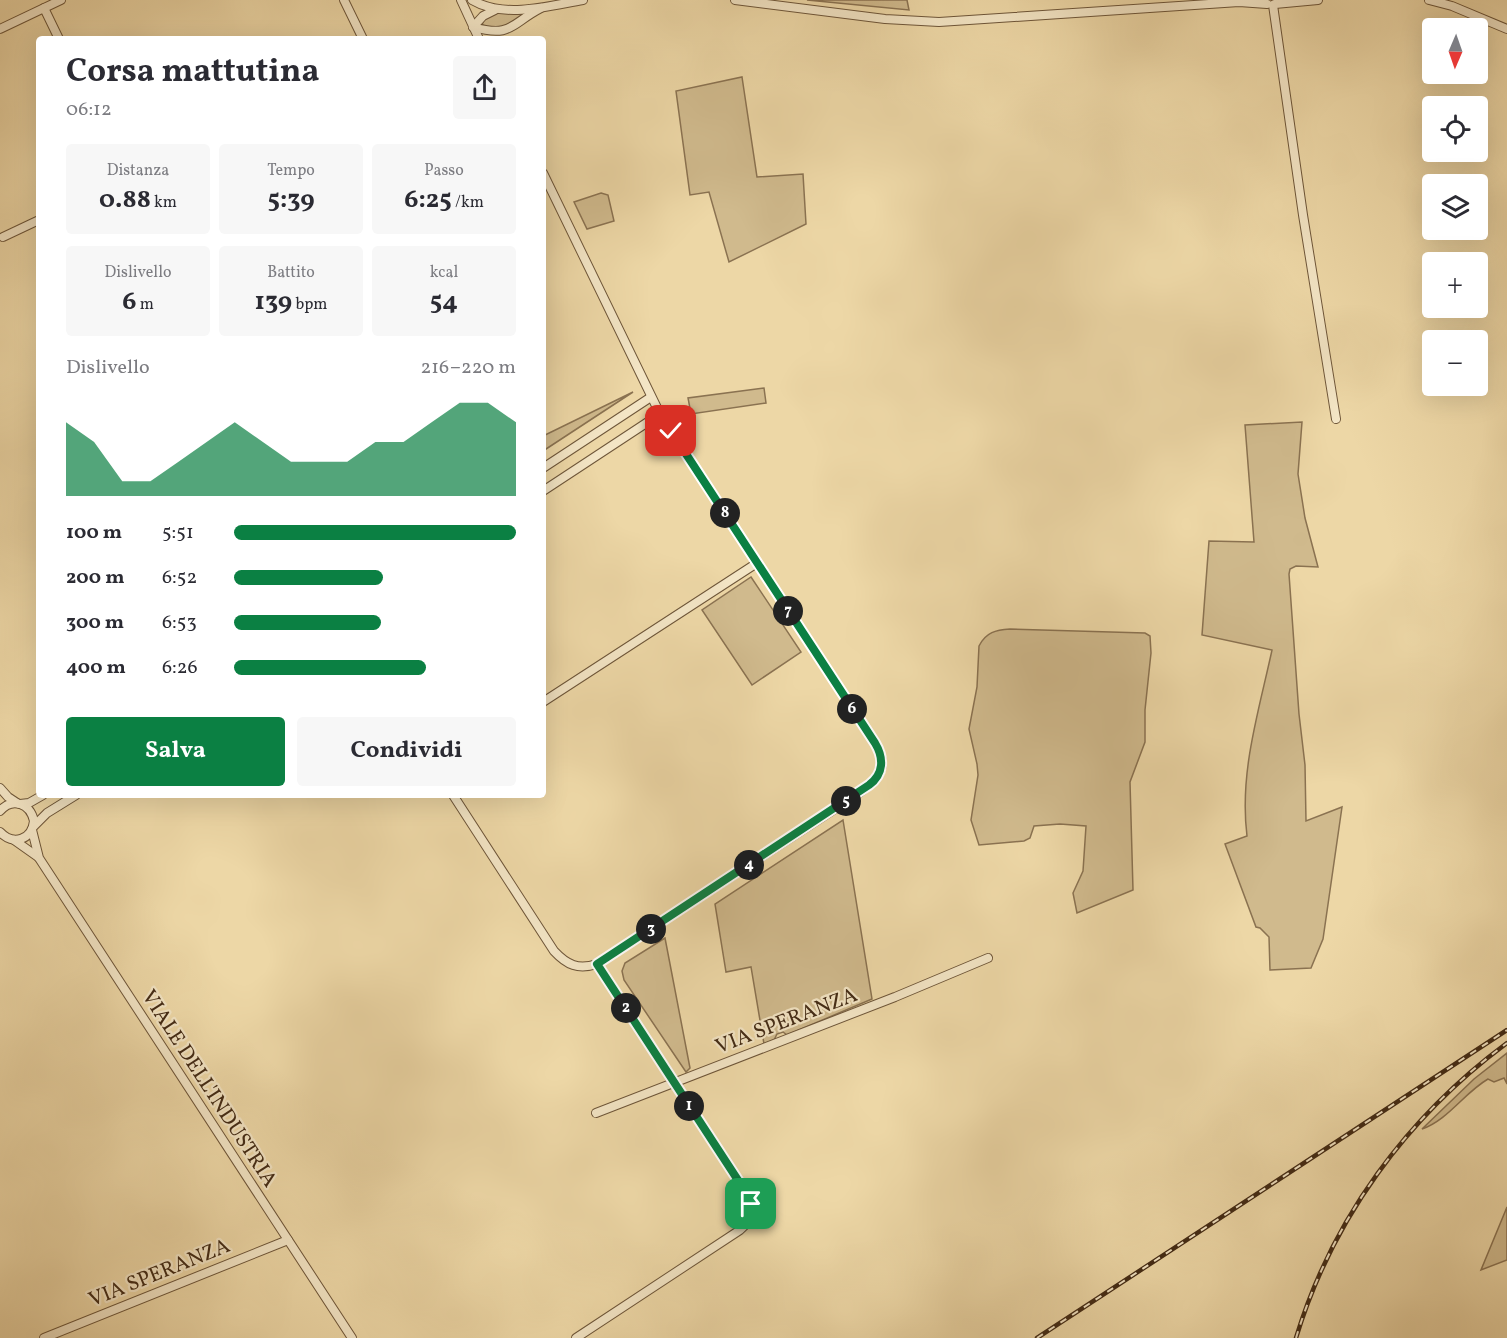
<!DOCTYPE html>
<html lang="it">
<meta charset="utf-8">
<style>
:root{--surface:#fff;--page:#f7f7f7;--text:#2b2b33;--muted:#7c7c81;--accent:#0b8043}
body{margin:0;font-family:Vollkorn,serif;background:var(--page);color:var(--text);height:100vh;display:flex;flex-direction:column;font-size:22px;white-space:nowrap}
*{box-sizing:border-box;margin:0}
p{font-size:20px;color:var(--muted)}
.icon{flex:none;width:33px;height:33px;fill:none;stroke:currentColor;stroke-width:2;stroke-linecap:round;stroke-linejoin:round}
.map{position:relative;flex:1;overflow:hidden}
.panel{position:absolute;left:36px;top:36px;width:510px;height:762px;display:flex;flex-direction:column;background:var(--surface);border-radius:6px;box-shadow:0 6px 24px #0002}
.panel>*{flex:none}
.needle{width:39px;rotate:182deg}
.controls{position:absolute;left:1422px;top:18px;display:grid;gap:12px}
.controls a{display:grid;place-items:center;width:66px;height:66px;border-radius:6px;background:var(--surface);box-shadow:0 6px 24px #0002;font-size:30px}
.pin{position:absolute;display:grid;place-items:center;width:51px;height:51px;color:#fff;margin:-26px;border-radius:12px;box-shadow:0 3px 9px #0006}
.km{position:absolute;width:30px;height:30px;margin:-15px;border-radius:50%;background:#222;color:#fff;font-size:16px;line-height:30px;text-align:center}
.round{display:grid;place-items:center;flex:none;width:63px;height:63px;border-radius:6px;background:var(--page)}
.overview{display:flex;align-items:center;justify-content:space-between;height:102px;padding:0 30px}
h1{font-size:33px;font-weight:700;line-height:45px}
.stats{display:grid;grid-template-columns:repeat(3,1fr);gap:9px;height:102px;padding:6px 30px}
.stats div{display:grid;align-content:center;border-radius:6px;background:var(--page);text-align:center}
.stats b{font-size:26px;font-weight:700}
.stats small{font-size:16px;font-weight:400}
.stats p{font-size:16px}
.chart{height:168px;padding:12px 30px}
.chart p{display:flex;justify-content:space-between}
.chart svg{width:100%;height:108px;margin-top:6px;fill:var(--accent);opacity:.7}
.button{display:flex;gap:12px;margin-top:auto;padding:12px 30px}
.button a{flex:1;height:69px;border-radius:6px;background:var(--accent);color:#fff;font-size:24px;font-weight:700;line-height:69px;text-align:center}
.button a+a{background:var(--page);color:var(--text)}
ul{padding:0 30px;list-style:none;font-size:20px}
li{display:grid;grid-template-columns:96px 72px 1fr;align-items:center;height:45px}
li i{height:15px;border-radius:8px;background:var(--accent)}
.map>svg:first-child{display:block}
</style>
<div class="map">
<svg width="1507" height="1338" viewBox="0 0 1507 1338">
<rect width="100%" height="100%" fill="#edd7a6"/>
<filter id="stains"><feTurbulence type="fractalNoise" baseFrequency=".00333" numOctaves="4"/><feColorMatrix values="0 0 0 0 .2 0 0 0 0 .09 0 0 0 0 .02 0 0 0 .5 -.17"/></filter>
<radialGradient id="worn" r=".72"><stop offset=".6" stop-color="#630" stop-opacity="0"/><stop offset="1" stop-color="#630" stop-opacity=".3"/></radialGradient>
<g fill="#d0ba8d" stroke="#8a7251" stroke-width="1.5">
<path d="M807 0H907L909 10Z"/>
<path d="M511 12 526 13C512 23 501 34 482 25L484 19 495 13Z"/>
<path d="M742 77 757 177 803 174 806 224 729 262 709 192 690 195 676 91Z"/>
<path d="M601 193 608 195 614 221 587 229 574 202Z"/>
<path d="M764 388 766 403 691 414 688 398Z"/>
<path d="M633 392 543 451V436Z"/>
<path d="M1302 422 1298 474 1305 518 1318 567 1296 566 1290 569 1289 574 1299 714 1305 765 1306 821 1342 807 1323 939 1311 968 1270 970 1269 937 1260 928 1256 927 1225 844 1247 836C1239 772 1259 711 1272 650L1202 635 1209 541 1254 542 1245 425Z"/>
<path d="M751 577 801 652 752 685 702 610Z"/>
<path d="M1010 629 1145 633 1150 636 1151 653 1145 710V742L1130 782 1133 890 1077 913 1073 893 1083 871 1086 826 1060 824 1034 826 1030 838 1024 841 979 845 971 820 978 775 977 764 969 729 977 687 979 646C986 632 996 630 1010 629Z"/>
<path d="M843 820 872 999 787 1035 783 1032 777 1034 774 1040 764 1044 751 967 726 972 715 904Z"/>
<path d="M665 938 690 1068 686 1072 624 980 622 971 625 963Z"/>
<path d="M1507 1053V1084L1504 1078 1494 1082 1488 1079C1464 1093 1448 1120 1422 1129L1474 1079Z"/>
<path d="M1507 1207V1260L1481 1270Z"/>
</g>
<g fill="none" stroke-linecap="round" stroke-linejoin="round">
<g stroke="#6e5639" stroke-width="10">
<g id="minor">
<path d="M344 0 363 39"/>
<path d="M461 0 479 39"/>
<path d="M472 0C504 19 548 6 583 0"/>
<path d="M735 0 885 19 939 22 1239 2 1267 4"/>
<path d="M1429 0 1452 6 1507 29"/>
<path d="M1275 4 1318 0"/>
<path d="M1273 5 1303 215 1336 419"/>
<path d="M44 8 59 39"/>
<path d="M473 27C512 38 510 24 541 8"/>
<path d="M473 27 483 16 495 10"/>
<path d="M0 29 61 0"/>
<path d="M3 237 39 220"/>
<path d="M543 468 651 397"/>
<path d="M543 491 660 414"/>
<path d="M543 702 757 563"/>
<path d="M0 788 8 797 17 803"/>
<path d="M453 795 554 951C567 965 578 970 597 964L856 795C877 780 891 769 875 743L660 414 543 173"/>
<path d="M20 804 29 803 43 795"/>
<path d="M0 811C12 797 30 803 34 821 32 840 13 846 0 832"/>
<path d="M33 827 47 813 76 795"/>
<path d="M32 830 39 858 352 1338"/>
<path d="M14 840 38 857"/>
<path d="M596 1113 895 997 988 958"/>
<path d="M44 1338 288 1240"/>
<path d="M576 1338 740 1230C752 1220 754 1207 747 1194L597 964"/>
</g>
</g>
<use href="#minor" stroke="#f3e5c5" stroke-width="8"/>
<g stroke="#432b15" stroke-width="4.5">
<g id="rail">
<path d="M1037 1338 1507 1030"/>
<path d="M1296 1338C1332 1219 1407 1117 1507 1043"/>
</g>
</g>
<use href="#rail" stroke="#f3e5c5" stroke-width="2" stroke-dasharray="7" stroke-linecap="butt"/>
</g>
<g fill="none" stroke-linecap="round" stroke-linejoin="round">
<g stroke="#fff" stroke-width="12">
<path id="route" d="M671 431 875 743C884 758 884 774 869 785L597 964 747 1194 751 1204"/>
</g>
<use href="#route" stroke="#0b8043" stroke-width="8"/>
</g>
<g text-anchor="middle" stroke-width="4.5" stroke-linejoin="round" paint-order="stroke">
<g font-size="21" fill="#432b15" stroke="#f3e5c5">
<text transform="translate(786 1020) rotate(-21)" y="7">VIA SPERANZA</text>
<text transform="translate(210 1088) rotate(57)" y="7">VIALE DELL'INDUSTRIA</text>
<text transform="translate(159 1272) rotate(-22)" y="7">VIA SPERANZA</text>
</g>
</g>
<rect width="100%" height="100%" filter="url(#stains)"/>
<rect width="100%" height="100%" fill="url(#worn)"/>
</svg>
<div class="controls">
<a><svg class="needle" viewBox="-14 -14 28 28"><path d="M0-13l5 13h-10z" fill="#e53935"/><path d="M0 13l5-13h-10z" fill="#7c7c81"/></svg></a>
<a><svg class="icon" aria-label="locate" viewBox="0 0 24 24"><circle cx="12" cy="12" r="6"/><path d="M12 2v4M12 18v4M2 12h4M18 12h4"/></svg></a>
<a><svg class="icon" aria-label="layers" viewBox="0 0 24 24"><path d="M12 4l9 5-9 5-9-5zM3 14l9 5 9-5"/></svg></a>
<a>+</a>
<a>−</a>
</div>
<div class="pin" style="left:751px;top:1204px;background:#1e9e55"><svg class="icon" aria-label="arrive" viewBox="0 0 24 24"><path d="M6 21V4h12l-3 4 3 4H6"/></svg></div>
<div class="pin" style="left:671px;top:431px;background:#d93025"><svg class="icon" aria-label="check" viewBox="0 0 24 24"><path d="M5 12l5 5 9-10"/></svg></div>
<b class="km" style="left:689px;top:1106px">1</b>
<b class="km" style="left:626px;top:1008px">2</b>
<b class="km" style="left:651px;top:929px">3</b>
<b class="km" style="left:749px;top:865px">4</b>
<b class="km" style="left:846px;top:801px">5</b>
<b class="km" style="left:852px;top:709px">6</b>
<b class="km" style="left:788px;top:611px">7</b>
<b class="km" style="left:725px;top:513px">8</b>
<section class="panel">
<div class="overview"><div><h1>Corsa mattutina</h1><p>06:12</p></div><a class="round"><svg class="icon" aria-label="share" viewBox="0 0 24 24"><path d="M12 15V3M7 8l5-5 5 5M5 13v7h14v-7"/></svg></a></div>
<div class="stats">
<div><p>Distanza</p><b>0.88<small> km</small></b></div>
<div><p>Tempo</p><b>5:39</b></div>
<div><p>Passo</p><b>6:25<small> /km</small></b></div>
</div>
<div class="stats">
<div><p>Dislivello</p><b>6<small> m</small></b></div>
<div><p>Battito</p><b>139<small> bpm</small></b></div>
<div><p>kcal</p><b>54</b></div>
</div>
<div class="chart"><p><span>Dislivello</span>216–220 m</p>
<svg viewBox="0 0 160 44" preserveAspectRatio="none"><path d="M0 44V14L10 22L20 38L30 38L40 30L50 22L60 14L70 22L80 30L90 30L100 30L110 22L120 22L130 14L140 6L150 6L160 14V44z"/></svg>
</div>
<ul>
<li><b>100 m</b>5:51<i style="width:100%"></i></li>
<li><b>200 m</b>6:52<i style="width:53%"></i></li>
<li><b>300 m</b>6:53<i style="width:52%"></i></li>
<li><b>400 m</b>6:26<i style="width:68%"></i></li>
</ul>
<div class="button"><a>Salva</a><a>Condividi</a></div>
</section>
</div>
